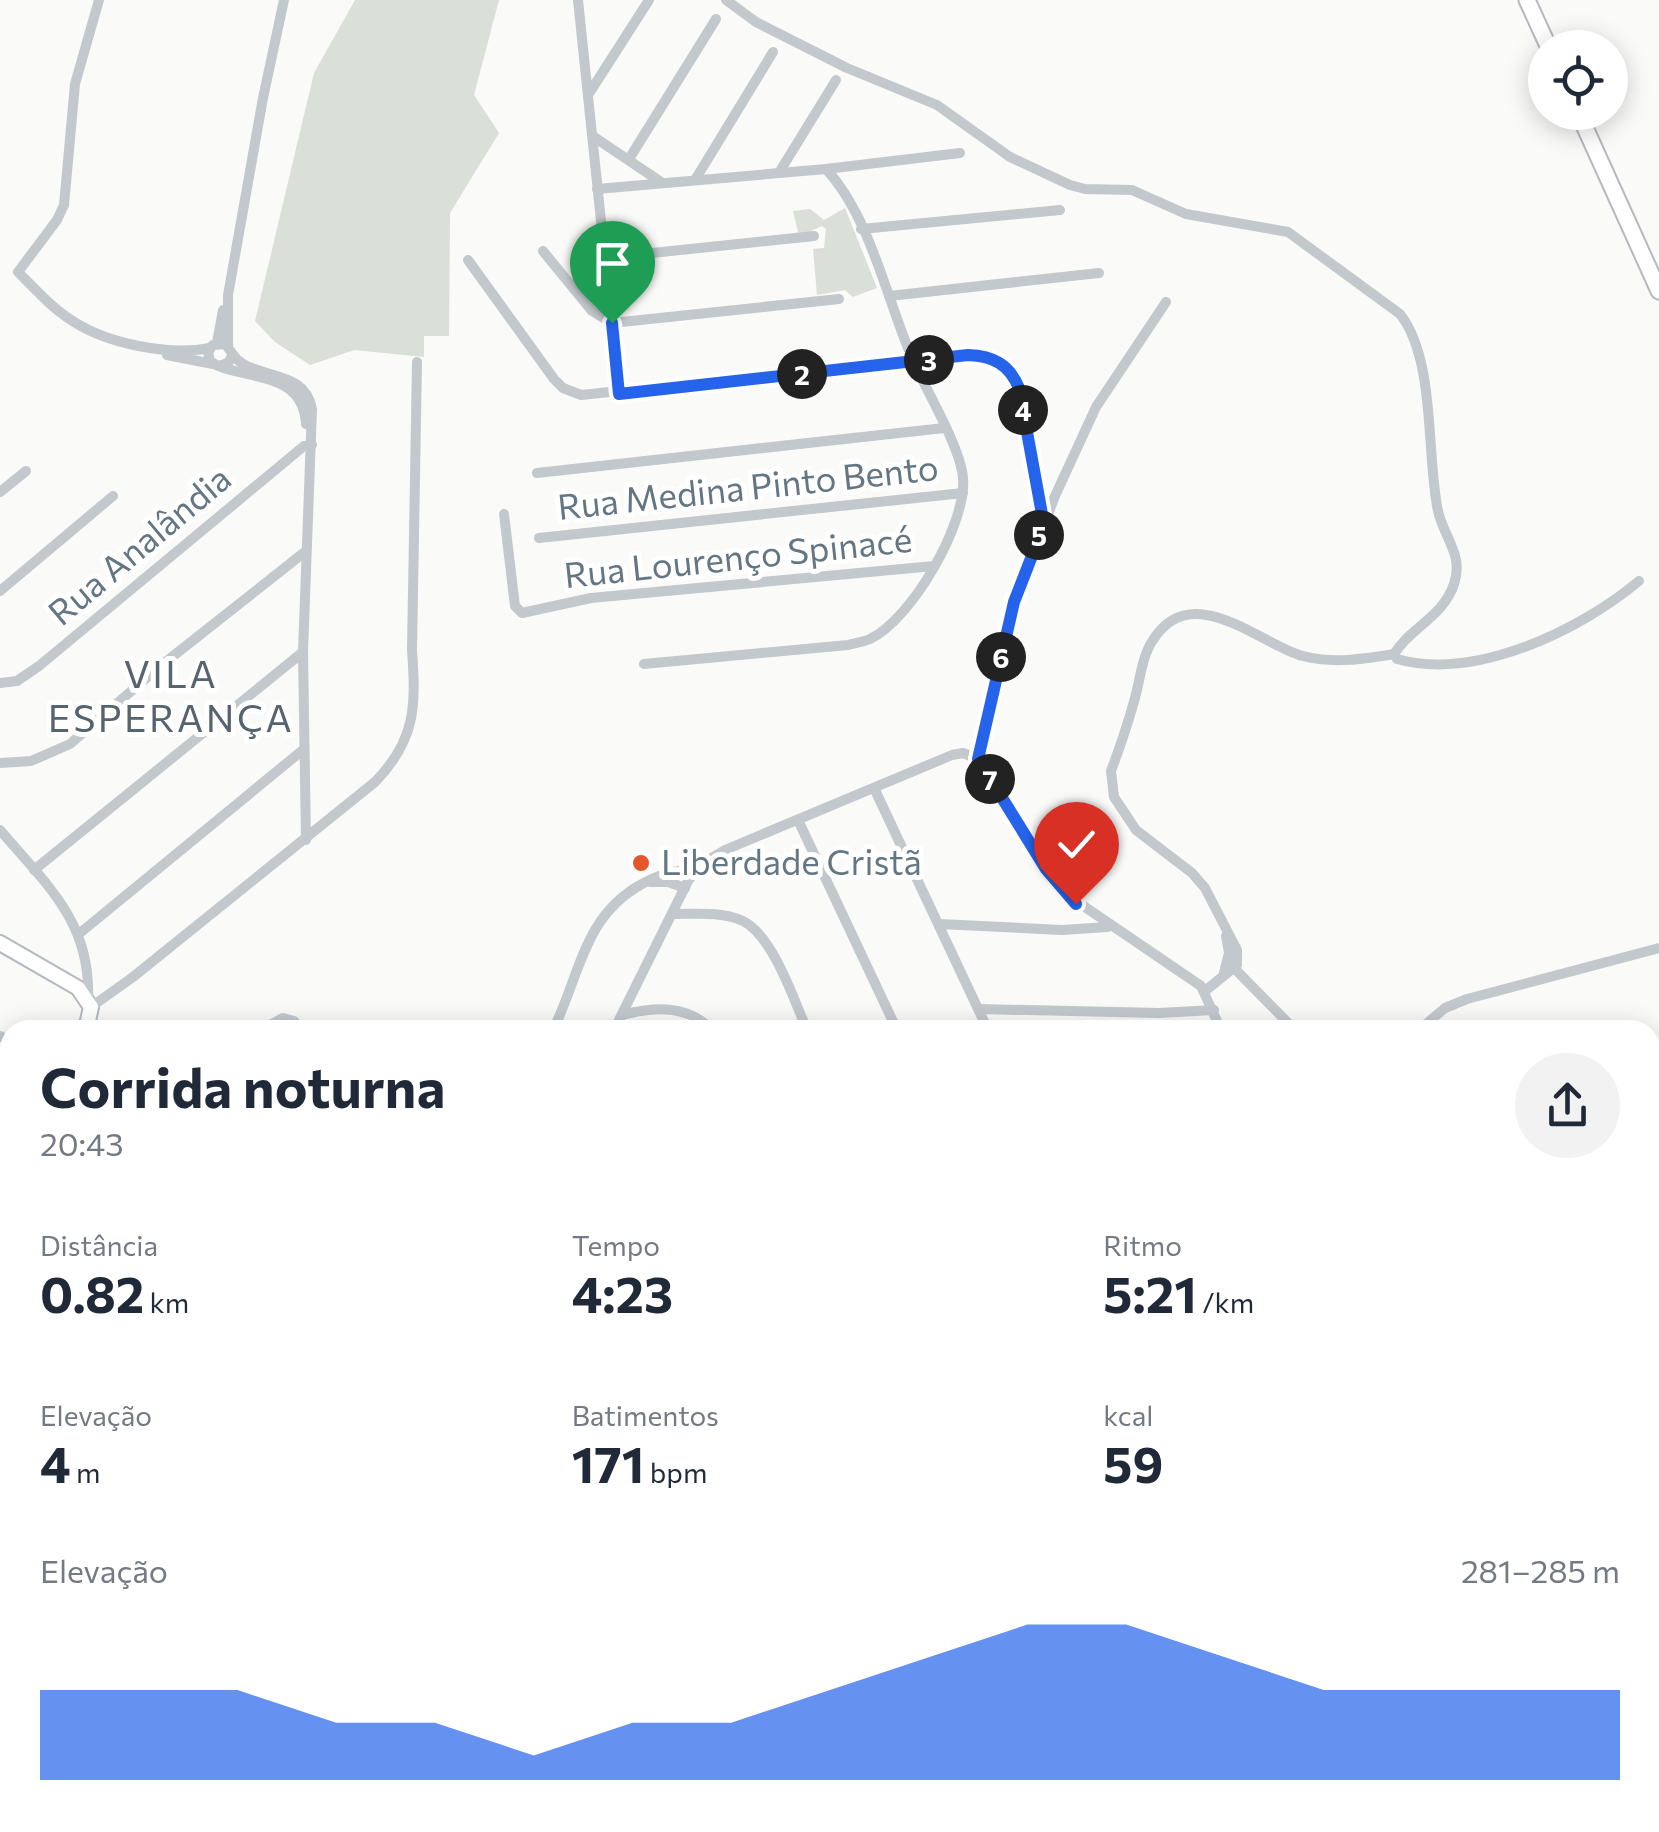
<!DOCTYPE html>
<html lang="pt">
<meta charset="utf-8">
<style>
:root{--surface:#fff;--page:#f2f2f3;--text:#1f2937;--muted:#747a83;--accent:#2563eb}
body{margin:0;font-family:Commissioner,sans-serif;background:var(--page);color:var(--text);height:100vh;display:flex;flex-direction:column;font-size:38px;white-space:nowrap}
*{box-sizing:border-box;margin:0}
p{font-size:32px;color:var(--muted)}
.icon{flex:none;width:55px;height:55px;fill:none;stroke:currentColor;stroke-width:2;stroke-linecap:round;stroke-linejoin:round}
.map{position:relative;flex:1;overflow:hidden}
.sheet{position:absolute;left:0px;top:1020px;width:1660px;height:812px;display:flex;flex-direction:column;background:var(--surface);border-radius:30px 30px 0 0;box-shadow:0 5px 25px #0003}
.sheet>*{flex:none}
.buttons{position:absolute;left:1528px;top:30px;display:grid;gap:20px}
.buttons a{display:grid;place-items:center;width:100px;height:100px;border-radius:50%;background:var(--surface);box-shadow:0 5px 25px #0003;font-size:50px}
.pin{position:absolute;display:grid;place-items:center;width:85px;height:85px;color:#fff;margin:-102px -42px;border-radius:50% 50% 50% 0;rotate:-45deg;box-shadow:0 0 10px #0007}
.pin .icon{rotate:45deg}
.km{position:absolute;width:50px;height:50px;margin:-25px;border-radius:50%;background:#222;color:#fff;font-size:28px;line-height:50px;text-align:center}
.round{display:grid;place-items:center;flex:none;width:105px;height:105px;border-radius:52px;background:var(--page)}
.headline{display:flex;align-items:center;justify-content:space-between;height:170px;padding:0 40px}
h1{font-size:55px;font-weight:700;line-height:75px}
.stats{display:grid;grid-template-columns:repeat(3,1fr);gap:15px;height:170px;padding:10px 40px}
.stats div{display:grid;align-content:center}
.stats b{font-size:50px;font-weight:700}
.stats small{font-size:28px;font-weight:400}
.stats p{font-size:28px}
.chart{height:280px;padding:20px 40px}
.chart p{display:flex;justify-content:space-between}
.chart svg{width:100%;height:180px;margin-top:10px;fill:var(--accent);opacity:.7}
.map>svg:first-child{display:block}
</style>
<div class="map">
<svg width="1659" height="1832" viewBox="0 0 1659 1832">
<rect width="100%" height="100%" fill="#fafaf8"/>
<g fill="#dadfd7">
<path d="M355 0H499L474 95 499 133 450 213 449 336H424V357L354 350 310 365 275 342 255 321 314 73Z"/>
<path d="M845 208 877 288 853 297 845 290 817 295 813 249 824 248 826 229 822 226 804 234 798 232 793 211 810 209 824 220Z"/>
<path d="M10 1459V1620C1 1573 0 1502 10 1459Z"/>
<path d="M97 1823H190V1832H105Z"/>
<path d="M550 1823H647L657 1832H559Z"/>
</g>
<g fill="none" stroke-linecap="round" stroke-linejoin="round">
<g stroke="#bbc7cb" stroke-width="2.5">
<path d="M0 1174 5 1179 10 1215"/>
<path d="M0 1274 9 1255"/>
</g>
<g stroke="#b3babf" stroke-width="18">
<g id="secondary">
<path d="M0 943 78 988 91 1007 86 1030"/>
<path d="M0 1433 10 1414"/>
<path d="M0 1649 10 1686"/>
<path d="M1650 1660 1659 1665"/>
<path d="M1650 1682 1659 1687"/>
<path d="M74 1822 83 1832"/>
<path d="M816 1832 819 1822"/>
<path d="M836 1832 839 1822"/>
</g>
</g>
<g stroke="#b5babe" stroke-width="19">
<g id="primary">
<path d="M1527 0 1549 48"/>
<path d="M1578 112 1659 291"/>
</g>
</g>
<g stroke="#c3c8cc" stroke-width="10">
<path d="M99 0 75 84 64 205 57 220 18 272C35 289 51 307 71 320 107 344 169 356 210 348"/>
<path d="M578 0 619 394"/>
<path d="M726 0 756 22 847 68 937 105 1010 157 1070 185 1085 189 1132 190 1186 214 1288 232 1400 314C1436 360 1426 454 1438 511 1444 538 1464 555 1454 584 1443 617 1411 627 1394 654"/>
<path d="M590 92 649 0"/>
<path d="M594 137 661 182"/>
<path d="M629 159 716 19"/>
<path d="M780 171 836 80"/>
<path d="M695 180 773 52"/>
<path d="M597 189 826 169 960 153"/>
<path d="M861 229 1060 210"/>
<path d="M543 251 592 311 612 323 839 299"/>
<path d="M604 258 814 236"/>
<path d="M468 260 554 379 563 388 581 395 968 355C981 355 995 356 1005 366 1027 385 1038 492 1044 525"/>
<path d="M889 296 1099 273"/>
<path d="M217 343 223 310"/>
<path d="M228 346V295L263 98 284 0"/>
<path d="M167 355 213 364"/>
<path d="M232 356 228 363 218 366 210 361 208 352 213 345 225 344C233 353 234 360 247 366 272 378 306 375 312 409L303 652 306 840"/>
<path d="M221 367C258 380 303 375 306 424"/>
<path d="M537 473 944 428"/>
<path d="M0 492 26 471"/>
<path d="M504 514 515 606 522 613 591 598 934 566"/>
<path d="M539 538 963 493"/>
<path d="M0 591 113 496"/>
<path d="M644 664 848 645C855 643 863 642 870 639 912 619 967 523 963 478 961 449 928 393 915 365 887 303 872 219 826 169"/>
<path d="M0 683 17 681 39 666 304 446 312 445"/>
<path d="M978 759 1014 602 1055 496 1096 407 1166 302"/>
<path d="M978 759 1063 892 1201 986 1221 1030"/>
<path d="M0 763 31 761 70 744 158 668 306 551"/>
<path d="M874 788 988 1030"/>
<path d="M798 820 897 1030"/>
<path d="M0 830C46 884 91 922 88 998"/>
<path d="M34 870 303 652"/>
<path d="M650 882H668L685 888"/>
<path d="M672 914C695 914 722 911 743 921 773 936 794 1000 807 1030"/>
<path d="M939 924 1062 930 1108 927"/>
<path d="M80 933 304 749"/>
<path d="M1234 968 1295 1030"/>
<path d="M1224 973 1229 953 1226 936"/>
<path d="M1205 991 1237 965V950L1205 888 1192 873 1136 830 1114 797 1111 771C1120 747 1128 723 1135 698 1140 680 1142 656 1153 640 1192 578 1261 645 1303 656 1333 664 1364 659 1394 654L1397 659C1475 681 1579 631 1639 581"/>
<path d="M91 1007 133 977 375 782C416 740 416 706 412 650L417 362"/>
<path d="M978 1009 1159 1013 1214 1010"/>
<path d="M622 1015C654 1007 687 1004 712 1030"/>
<path d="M261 1030 283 1018 294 1021 302 1030"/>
<path d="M553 1030C580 976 583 916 642 884 660 874 674 870 695 870"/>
<path d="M614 1030 688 881 701 864 725 850 952 755 963 753 978 759"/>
<path d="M1419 1030 1445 1008 1467 999 1659 948"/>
<path d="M0 1036 10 1041"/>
<path d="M0 1123 10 1128"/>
<path d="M0 1245H10"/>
<path d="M1650 1768 1659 1758"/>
<path d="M196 1822 199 1832"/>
<path d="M205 1822 207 1832"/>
<path d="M364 1822 370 1832"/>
<path d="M453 1822 465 1832"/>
<path d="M532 1822 542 1832"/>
<path d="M659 1822 668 1832"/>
<path d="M894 1822 895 1832"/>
<path d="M288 1832 293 1822"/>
<path d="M505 1832 508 1822"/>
<path d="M732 1832 734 1822"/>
<path d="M921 1832 924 1822"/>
<path d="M1007 1832 1010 1822"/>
<path d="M1097 1832 1101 1822"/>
<path d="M1385 1832 1388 1822"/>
<path d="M1593 1832 1602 1822"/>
<path d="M1634 1832 1659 1829"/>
</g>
<use href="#secondary" stroke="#fff" stroke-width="14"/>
<use href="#primary" stroke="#fff" stroke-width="15"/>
</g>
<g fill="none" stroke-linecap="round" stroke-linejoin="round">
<g stroke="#fff" stroke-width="20">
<path id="route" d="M612 323 619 394 968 355C993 356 1009 364 1019 388L1044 525 1014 602 978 759 1046 869 1076 904"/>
</g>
<use href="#route" stroke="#2563eb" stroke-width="12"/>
</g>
<circle fill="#e4572e" stroke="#fff" stroke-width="4" cx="641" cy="863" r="10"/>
<g text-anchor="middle" stroke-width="10" stroke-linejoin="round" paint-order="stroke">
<g font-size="35" fill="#657683" stroke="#fff">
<text transform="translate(748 488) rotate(-6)" y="12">Rua Medina Pinto Bento</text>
<text transform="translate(140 546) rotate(-40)" y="12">Rua Analândia</text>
<text transform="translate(738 558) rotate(-6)" y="12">Rua Lourenço Spinacé</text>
</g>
<g font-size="35" fill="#657683" stroke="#fff" text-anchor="start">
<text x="661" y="875">Liberdade Cristã</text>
</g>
<g font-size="38" letter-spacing="2.5" fill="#57646e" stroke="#fff">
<text x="171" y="688">VILA<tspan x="171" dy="44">ESPERANÇA</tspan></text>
</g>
</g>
</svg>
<div class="buttons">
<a><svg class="icon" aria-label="locate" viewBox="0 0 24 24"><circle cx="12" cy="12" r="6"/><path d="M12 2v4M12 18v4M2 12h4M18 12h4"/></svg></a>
</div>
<div class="pin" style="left:612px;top:323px;background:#1e9e55"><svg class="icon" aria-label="arrive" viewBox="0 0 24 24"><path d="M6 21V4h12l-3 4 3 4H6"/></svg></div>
<div class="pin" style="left:1076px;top:904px;background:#d93025"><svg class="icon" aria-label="check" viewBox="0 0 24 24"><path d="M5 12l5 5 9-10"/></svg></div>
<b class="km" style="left:802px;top:374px">2</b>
<b class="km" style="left:929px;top:360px">3</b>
<b class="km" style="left:1023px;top:410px">4</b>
<b class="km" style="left:1039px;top:535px">5</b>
<b class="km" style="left:1001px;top:657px">6</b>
<b class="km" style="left:990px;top:779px">7</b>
<section class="sheet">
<div class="headline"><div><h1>Corrida noturna</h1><p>20:43</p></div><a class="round"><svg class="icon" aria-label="share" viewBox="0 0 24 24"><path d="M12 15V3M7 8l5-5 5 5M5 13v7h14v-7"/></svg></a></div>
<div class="stats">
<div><p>Distância</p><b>0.82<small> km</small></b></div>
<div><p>Tempo</p><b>4:23</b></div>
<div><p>Ritmo</p><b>5:21<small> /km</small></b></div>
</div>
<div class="stats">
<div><p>Elevação</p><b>4<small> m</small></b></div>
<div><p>Batimentos</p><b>171<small> bpm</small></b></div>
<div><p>kcal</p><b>59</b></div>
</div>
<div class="chart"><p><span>Elevação</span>281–285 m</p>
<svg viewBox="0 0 160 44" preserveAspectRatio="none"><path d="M0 44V22L10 22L20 22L30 30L40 30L50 38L60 30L70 30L80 22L90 14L100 6L110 6L120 14L130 22L140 22L150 22L160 22V44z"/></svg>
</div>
</section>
</div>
